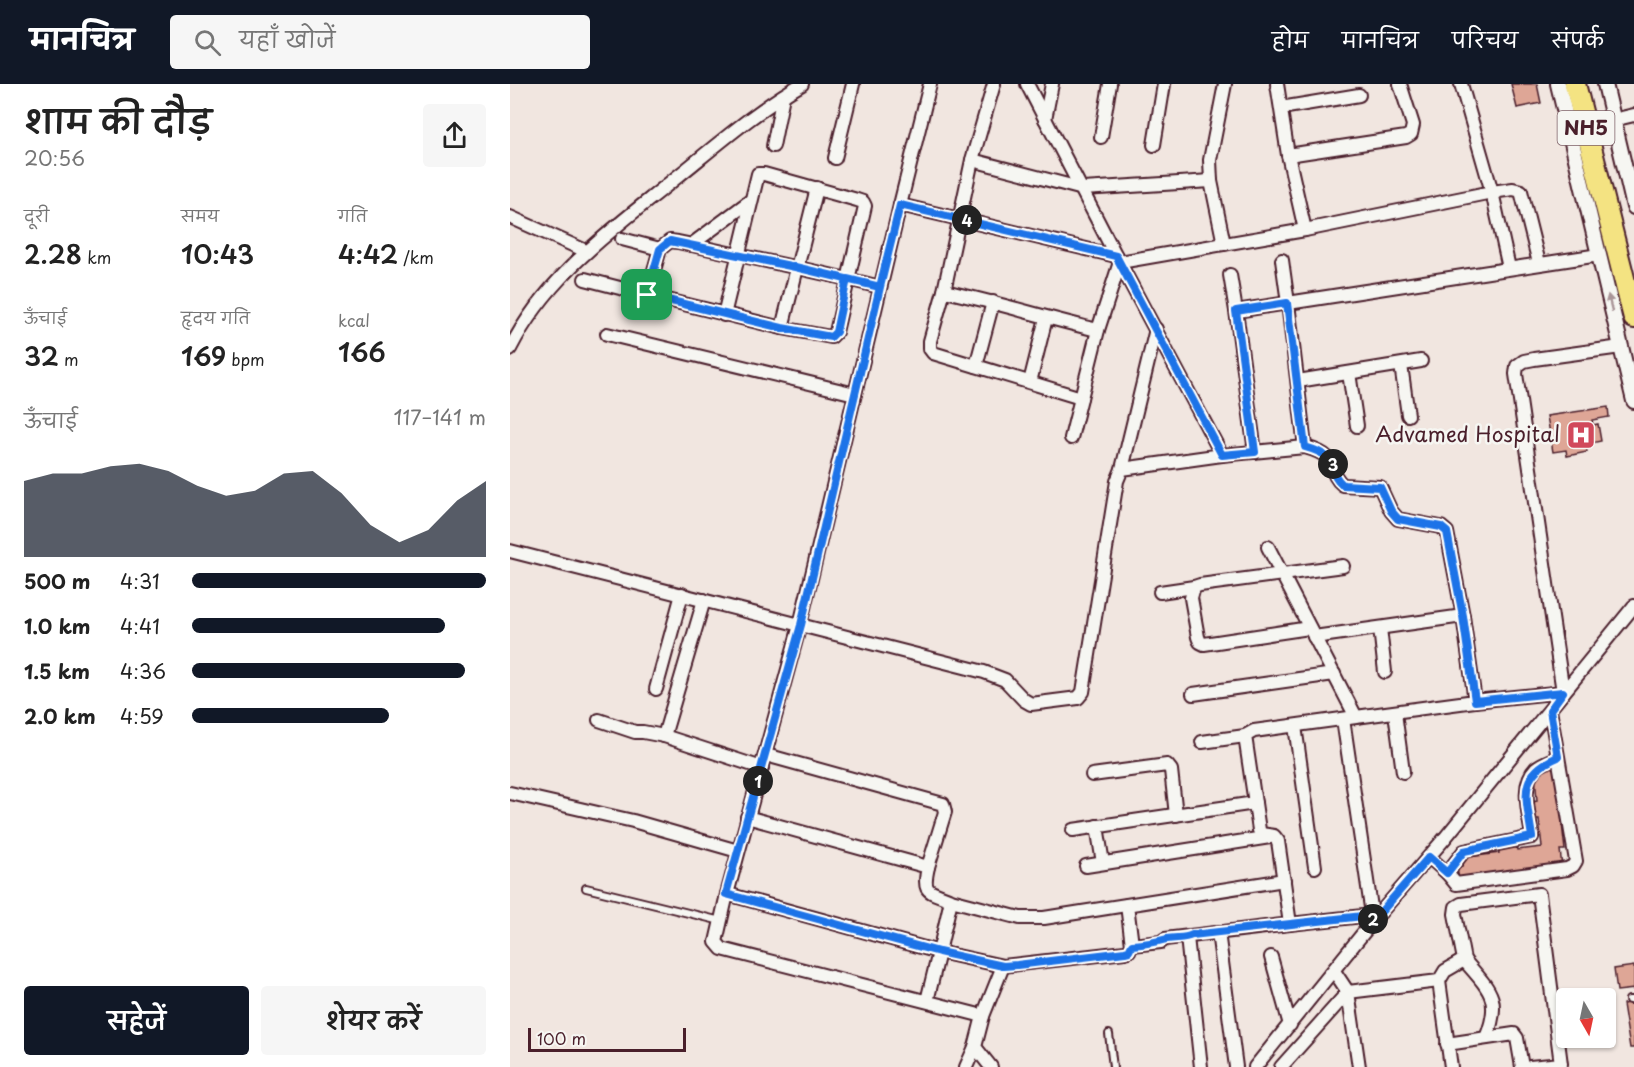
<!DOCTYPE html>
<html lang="hi">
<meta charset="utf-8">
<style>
:root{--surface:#fff;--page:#f6f6f6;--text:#222;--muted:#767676;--accent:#111827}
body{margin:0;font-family:"Playpen Sans","Playpen Sans Deva",sans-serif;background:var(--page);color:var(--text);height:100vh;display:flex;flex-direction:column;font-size:22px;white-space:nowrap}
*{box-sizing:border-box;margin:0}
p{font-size:20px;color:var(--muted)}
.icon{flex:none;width:33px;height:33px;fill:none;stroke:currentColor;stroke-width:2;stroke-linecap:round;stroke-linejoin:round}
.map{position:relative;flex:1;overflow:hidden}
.drawer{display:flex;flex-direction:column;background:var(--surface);width:510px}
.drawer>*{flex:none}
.needle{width:39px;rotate:171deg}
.fabs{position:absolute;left:1046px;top:904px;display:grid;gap:12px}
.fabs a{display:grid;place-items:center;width:60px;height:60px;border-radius:6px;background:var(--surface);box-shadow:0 2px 4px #0004;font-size:30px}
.scale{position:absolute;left:18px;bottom:15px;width:158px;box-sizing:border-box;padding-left:6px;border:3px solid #4a1f2b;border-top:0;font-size:16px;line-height:21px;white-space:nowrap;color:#4a1f2b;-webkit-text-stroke:4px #f6f6f2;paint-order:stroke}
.pin{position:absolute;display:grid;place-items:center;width:51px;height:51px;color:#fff;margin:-26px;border-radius:12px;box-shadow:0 3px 9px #0006}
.km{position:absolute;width:30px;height:30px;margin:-15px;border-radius:50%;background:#222;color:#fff;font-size:16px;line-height:30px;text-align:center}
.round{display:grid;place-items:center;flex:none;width:63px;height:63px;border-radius:6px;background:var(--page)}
.head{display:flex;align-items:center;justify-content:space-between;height:102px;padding:0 24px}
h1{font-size:33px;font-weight:600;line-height:45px}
.stats{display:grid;grid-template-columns:repeat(3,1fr);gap:9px;height:102px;padding:6px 24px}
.stats div{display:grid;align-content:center}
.stats b{font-size:26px;font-weight:600}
.stats small{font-size:16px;font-weight:400}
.stats p{font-size:16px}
.chart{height:168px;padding:12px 24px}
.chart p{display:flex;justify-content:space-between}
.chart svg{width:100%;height:108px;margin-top:6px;fill:var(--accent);opacity:.7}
.cta{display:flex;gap:12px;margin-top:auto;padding:12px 24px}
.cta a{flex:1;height:69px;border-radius:6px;background:var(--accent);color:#fff;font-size:24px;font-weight:600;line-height:69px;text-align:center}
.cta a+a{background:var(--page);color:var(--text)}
ul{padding:0 24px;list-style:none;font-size:20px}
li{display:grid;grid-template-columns:96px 72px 1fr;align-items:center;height:45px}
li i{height:15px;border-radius:8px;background:var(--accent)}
header{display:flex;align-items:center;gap:36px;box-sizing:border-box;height:84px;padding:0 30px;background:var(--accent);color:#fff}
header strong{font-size:28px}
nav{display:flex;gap:33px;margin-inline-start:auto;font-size:21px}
.search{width:420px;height:54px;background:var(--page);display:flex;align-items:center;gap:15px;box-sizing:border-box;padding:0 21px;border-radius:6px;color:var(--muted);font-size:22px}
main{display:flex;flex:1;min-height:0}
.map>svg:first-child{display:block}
</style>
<header>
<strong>मानचित्र</strong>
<div class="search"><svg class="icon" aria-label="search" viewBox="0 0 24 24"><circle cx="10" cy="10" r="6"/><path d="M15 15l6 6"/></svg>यहाँ खोजें</div>
<nav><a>होम</a><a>मानचित्र</a><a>परिचय</a><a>संपर्क</a></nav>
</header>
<main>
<section class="drawer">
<div class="head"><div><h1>शाम की दौड़</h1><p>20:56</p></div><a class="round"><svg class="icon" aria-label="share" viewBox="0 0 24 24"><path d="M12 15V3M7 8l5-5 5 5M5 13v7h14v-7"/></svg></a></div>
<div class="stats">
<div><p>दूरी</p><b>2.28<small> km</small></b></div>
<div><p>समय</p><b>10:43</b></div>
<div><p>गति</p><b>4:42<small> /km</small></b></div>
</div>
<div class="stats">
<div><p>ऊँचाई</p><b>32<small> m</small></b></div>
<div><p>हृदय गति</p><b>169<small> bpm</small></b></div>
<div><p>kcal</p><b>166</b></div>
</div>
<div class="chart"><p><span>ऊँचाई</span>117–141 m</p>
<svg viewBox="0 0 160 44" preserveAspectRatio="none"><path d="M0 44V13L10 10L20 10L30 7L40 6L50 9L60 15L70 19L80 17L90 10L100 9L110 18L120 31L130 38L140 33L150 21L160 13V44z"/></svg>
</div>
<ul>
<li><b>500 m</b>4:31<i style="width:100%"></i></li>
<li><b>1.0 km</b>4:41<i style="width:86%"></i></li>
<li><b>1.5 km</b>4:36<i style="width:93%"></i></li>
<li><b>2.0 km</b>4:59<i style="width:67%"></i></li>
</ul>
<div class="cta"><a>सहेजें</a><a>शेयर करें</a></div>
</section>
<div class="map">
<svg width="1124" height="983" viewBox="0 0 1124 983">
<rect width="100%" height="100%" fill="#f1e6e0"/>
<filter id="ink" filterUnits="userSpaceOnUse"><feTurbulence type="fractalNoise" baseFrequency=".0167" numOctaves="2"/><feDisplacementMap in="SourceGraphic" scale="12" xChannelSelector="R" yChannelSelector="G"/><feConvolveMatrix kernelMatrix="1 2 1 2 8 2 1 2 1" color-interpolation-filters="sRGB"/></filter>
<g filter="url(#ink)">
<g fill="#dea696" stroke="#4a1f2b" stroke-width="1.5">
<path d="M1001 0H1027L1031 19 1007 24Z"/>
<path d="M1098 323 1099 333 1082 336 1083 341 1088 340 1091 357 1076 360 1077 368 1057 372 1056 366 1043 368 1037 332Z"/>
<path d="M1045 679 1055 766H1050L1052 783 949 797 947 783 952 782 951 774 989 769 988 764 1006 761 1007 766 1032 763 1029 735H1023L1021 718 1027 717 1025 690Z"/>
<path d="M1124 882V905L1107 907 1104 885Z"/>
<path d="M1124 918V964H1120L1113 920Z"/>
</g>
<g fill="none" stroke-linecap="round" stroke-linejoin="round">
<g stroke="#4a1f2b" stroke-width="10">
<g id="service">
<path d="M76 804 211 837"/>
<path d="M1119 916H1124"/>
<path d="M599 950 603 983"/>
</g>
</g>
<g stroke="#4a1f2b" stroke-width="16">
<g id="minor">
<path d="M484 0 462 76 434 207 420 257V265L423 269 571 314"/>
<path d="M517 0 606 172 712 371 795 363C834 374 814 385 833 401L870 403 881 427 888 435 931 443 937 448 953 532 965 617 1053 608 1006 290 1007 282 1014 277 1024 275 1111 263"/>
<path d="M767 0 778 71 896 53 901 50 903 41 890 0"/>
<path d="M771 24 849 11"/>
<path d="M535 35 542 0"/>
<path d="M1103 36 1124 31"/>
<path d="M591 53 600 0"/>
<path d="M644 61 654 0"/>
<path d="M263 62 273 12"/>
<path d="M778 71 795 146"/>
<path d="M325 74 343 0"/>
<path d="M462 76 573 105 701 97"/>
<path d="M390 121 420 0"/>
<path d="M0 133 76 167"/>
<path d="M112 155 150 165"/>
<path d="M714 160 701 97 700 76 715 0"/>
<path d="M181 161 240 117"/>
<path d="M772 176 778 219 1089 171"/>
<path d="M999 184 982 108 1003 105 1011 107 1029 179"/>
<path d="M720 191 726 227"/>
<path d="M75 195 137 211"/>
<path d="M434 207C486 218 536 234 588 246"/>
<path d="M214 231 248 90H254L347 116 353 118 355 122 326 248 321 253 272 244 137 211 150 165 160 157 168 158C235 173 303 186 370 203"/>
<path d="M272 244 307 104"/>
<path d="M97 250 345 310"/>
<path d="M0 265C38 190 104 145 167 93 208 60 247 26 292 0"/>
<path d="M891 281 898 331"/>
<path d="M466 282 483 218"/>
<path d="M839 289 847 342"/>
<path d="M788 297 911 277"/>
<path d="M520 298 536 234"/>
<path d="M561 354 588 246 610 178 795 146 982 108 951 0"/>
<path d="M745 368 726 227 778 219 795 363"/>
<path d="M612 385 646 245"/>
<path d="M758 463 846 633 965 617"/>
<path d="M0 467 290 541 390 121 606 172"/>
<path d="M650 508 684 503"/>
<path d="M799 544 694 560 690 558 688 553 681 514 684 503 690 501 833 482"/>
<path d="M870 544 875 588"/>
<path d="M804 553 953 532"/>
<path d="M146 605 172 510"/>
<path d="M683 610 824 590"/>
<path d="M1040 626 1066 777 1063 782 1057 785 946 800 937 789 954 767 1022 753C1020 733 1009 701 1026 684 1032 679 1041 676 1048 673"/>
<path d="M885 629 893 688"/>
<path d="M833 635 863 837"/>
<path d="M89 636 125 648H133L154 652 252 684"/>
<path d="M785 642 805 783"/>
<path d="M154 652 194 516"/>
<path d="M692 658 735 652"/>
<path d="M256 671 433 720 435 728 418 783"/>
<path d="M582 691 657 681 661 686 666 731"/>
<path d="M0 709 123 737 228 767"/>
<path d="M587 742 593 779"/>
<path d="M563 746 745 719"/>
<path d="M919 773 937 789"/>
<path d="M576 782 760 753"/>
<path d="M217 810 429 868 441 816C418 806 412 810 418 783L237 733"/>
<path d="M441 816 510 834H534L774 796"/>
<path d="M617 821 622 861"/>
<path d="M780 840 862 831"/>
<path d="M708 848 726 983"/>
<path d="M677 853 691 983"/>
<path d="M761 873 780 941"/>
<path d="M954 876C980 906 992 915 976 954"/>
<path d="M493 882 615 868 619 867 622 861 651 858 655 855 780 840 768 757 764 752 751 750 749 746 735 652 744 647 846 633"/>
<path d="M824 887 838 908 849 983"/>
<path d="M929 897 941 983"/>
<path d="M417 917 429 868 493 882 473 932 212 865 206 858 217 810 290 541 474 588 495 596 514 616 521 620 568 614 573 608 607 397 612 385 712 371"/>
<path d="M473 932 465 963 481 983"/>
<path d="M937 960 1004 950 1007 954 1012 983"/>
<path d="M456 983 465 963"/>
<path d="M745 983 863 837 935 754 1124 522"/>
<path d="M771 983 838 908 929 897 935 887 954 876 945 830 946 823 951 820 1029 810 1051 980 1020 983"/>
</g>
</g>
<g stroke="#4a1f2b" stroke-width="18">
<g id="tertiary">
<path d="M1048 0 1124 317"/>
<path d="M1095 0 1124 123"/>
</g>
</g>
<g stroke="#4a1f2b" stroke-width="24">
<path id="trunk" d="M1065 0 1124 234"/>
</g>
<use href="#service" stroke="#f6f6f2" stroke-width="6"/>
<use href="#minor" stroke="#f6f6f2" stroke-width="12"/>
<use href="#tertiary" stroke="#f6f6f2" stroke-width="14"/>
<use href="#trunk" stroke="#f4e382" stroke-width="20"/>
</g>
<defs><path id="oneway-solid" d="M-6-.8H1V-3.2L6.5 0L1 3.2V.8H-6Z" transform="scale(1.5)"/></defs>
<use fill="#a99598" href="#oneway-solid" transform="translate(1100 219) rotate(-104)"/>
</g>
<g fill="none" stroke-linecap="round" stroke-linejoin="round" filter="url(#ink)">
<g stroke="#fff" stroke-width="12">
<path id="route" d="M137 211 150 165 160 157 285 183 370 203 291 541 216 810 429 868 493 882 507 881 615 868 619 867 622 861C634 860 646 858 657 855 666 853 674 855 682 851L862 831 863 837 919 773 937 789 954 767 1022 753C1017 715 1005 691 1048 673L1040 626 1053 608 965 617 953 532 937 448 931 443 888 435 881 427 870 403 833 401C814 385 834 374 795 363L777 219 726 227 745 368 712 371 606 172 390 121 370 203 337 195 326 248 321 253 272 244 137 211"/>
</g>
<use href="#route" stroke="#1a73e8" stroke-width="8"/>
</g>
<defs>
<g id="hospital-square" transform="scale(1.5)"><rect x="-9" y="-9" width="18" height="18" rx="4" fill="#d1495b" stroke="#f6f6f2"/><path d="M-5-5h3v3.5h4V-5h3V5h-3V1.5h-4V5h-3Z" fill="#fff"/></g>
</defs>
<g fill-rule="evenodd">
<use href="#hospital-square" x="1071" y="351"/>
</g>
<g text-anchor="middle" stroke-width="5" stroke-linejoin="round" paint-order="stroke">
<rect fill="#f6f6f2" stroke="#7e6067" stroke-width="1.5" x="1047.5" y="27" width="57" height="34" rx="4.5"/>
<g font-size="20" font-weight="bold" fill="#4a1f2b">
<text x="1076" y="51">NH5</text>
</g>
<g font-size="21" fill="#4a1f2b" stroke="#f6f6f2" text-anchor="end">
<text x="1050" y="358">Advamed Hospital</text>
</g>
</g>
</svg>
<div class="fabs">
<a><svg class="needle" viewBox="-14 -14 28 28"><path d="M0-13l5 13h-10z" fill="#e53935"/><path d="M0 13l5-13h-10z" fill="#767676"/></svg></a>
</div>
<div class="scale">100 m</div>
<div class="pin" style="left:137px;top:211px;background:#1e9e55"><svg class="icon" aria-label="arrive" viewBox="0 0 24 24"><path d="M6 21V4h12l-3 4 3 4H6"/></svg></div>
<b class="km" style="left:248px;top:697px">1</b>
<b class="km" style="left:863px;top:835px">2</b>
<b class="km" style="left:823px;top:380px">3</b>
<b class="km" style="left:457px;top:136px">4</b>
</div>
</main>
